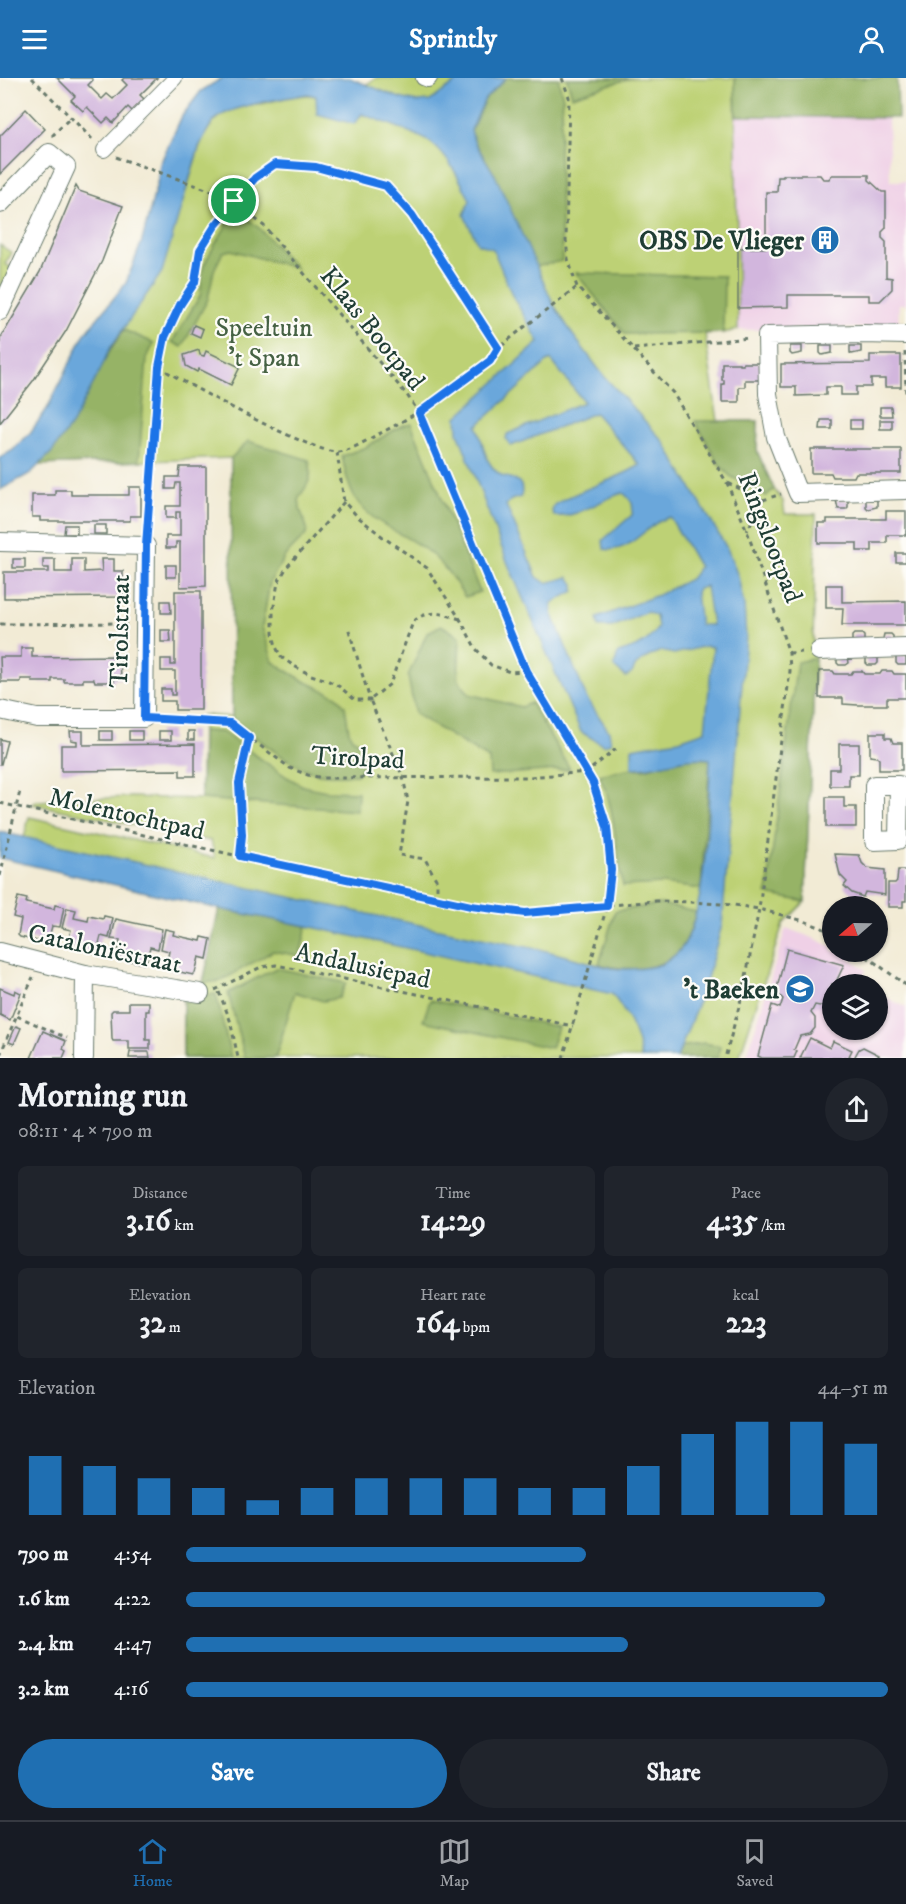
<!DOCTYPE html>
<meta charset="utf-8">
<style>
:root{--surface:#171b24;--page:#20242c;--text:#f1f3f6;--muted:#9ea1a6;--line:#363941;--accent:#1f6fb2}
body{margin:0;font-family:"IM FELL DW Pica",serif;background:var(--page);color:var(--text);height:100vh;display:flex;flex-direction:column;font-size:22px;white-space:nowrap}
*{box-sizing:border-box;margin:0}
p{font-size:20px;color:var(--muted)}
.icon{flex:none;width:33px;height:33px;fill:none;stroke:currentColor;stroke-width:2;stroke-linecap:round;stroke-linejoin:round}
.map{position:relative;height:980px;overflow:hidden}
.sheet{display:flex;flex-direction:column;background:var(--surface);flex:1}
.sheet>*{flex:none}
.needle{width:39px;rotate:250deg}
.fabs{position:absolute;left:822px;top:818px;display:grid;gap:12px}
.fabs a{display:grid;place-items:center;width:66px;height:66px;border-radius:50%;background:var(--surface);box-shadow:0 2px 4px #0004;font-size:30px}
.pin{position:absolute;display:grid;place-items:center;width:51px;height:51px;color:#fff;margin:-26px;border:3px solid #fff;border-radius:50%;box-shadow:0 2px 6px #0007}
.round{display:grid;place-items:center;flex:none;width:63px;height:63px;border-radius:32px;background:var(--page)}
.headline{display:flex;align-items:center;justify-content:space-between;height:102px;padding:0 18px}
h1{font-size:33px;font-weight:800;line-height:45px}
.metrics{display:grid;grid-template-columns:repeat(3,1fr);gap:9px;height:102px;padding:6px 18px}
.metrics div{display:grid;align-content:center;border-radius:9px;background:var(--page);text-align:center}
.metrics b{font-size:30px;font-weight:800}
.metrics small{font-size:16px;font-weight:400}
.metrics p{font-size:16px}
.chart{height:168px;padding:12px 18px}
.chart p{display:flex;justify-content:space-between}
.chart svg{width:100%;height:108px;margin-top:6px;stroke:var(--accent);stroke-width:6}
.action{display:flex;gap:12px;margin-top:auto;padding:12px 18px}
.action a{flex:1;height:69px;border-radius:36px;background:var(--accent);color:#fff;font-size:24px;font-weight:800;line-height:69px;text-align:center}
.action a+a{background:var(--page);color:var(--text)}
ul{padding:0 18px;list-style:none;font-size:20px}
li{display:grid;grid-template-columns:96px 72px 1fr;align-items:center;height:45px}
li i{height:15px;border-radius:8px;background:var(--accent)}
header{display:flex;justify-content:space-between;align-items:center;height:78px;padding:0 18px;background:var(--accent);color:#fff;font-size:27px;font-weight:800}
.tabs{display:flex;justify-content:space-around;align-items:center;height:84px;border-top:2px solid var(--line);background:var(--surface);font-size:16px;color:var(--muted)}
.tabs a{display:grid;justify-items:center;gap:3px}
.tabs .current{color:var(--accent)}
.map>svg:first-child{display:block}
</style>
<header><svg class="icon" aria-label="menu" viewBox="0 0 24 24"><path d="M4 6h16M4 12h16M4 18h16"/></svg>Sprintly<svg class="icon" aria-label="person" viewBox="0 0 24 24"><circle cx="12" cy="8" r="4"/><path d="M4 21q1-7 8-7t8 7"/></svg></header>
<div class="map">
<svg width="906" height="980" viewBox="0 0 906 980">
<rect width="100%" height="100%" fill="#fdfcf7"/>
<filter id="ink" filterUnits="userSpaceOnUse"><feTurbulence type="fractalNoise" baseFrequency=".0167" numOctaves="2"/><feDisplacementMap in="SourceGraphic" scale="12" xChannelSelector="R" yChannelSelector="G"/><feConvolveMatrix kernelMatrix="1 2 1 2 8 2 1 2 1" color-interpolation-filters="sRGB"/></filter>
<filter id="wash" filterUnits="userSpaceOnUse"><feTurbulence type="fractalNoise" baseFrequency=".008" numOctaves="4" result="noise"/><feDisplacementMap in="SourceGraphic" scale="24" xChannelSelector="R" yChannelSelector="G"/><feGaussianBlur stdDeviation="1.35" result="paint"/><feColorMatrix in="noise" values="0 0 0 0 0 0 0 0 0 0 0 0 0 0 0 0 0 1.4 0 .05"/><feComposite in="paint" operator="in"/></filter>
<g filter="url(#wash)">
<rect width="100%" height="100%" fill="#f2ebd5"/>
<g fill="#efd0e6">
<path d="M736 38 888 40 890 103H906V226H899L898 249 738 252Z"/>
<path d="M786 850 816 861 832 869V873H840L866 892 860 906H832V951H878V916L906 929V980H746Z"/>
</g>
<g fill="#bdd175" stroke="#6e8754" stroke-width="1.5">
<path d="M376 0H735L738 252 723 255 705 256 718 343H758L757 373 774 411 783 423 785 436H816L813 568 815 580 805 824 783 846 739 980H183V922L197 925 200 918 219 831 221 804 24 760 29 739 215 780 211 763 32 726 36 723 130 719 201 721 202 637 232 639 231 380 39 387 52 374 187 110C197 82 199 46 230 33 241 29 255 27 266 25 282 21 300 15 316 18L367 6Z"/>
<path d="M0 167 12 175 5 186 14 191 0 216Z"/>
</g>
<g fill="#96b366" stroke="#5a784d" stroke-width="1.5">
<path d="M506 0H558L563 20 559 73 562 183 535 189 495 97 474 63 471 53 485 21Z"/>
<path d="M567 0H631L572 18Z"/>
<path d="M735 0H897L898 40 736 38Z"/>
<path d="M236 132 259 150 296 190 231 172 223 174 214 192 208 221 182 269 172 264 200 218 203 189 215 166Z"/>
<path d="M576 195 724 198 723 255 625 256Z"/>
<path d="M124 252 154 265 147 280 139 383 39 387C79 346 91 295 124 252Z"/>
<path d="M695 343H758L757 373 774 411 766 418 730 398 720 388Z"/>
<path d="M411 345 480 514 465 519C453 500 442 483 423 470 401 454 368 444 354 418 347 406 345 391 342 378L366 369 401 348Z"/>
<path d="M248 363 309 382C313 398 309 406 299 419L300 431 307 450 306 457 285 478 270 504 262 549 273 584 304 603 337 618 345 628 349 654 352 660 359 664 364 672 365 683 357 697C342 697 324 699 310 693 287 685 251 656 232 640L231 380Z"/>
<path d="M441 547 460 559 458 601 469 616 521 629 531 625 570 691 490 697 489 681 415 636 408 598 427 555Z"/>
<path d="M815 580 805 824 767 816 797 584Z"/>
<path d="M202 653 222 654 287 699 303 708 326 713 358 714 357 733 201 721Z"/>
<path d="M685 680 710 681 701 811 662 806 623 808C614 769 617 732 599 697L632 690 644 691Z"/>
<path d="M661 826 696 834C692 847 688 863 679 873 659 894 625 893 599 886L615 833Z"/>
<path d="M219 831 307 848 300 878 273 873 221 903 203 905Z"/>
<path d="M276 890 346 905 339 920 323 923 295 914 276 978 273 980H245L228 915Z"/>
<path d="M216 916 231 980H183V922L197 925 200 918Z"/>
<path d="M430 922 558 949 551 970 423 943Z"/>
<path d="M704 965 720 968 718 980H677L681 969Z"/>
</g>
<path fill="#6aa7db" stroke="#447288" stroke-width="1.5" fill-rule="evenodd" d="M222 0H350L400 20 417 24 430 23 462 0H506L485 21 471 52 474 63 495 97 554 227 573 257 604 298 664 364 727 470 738 498 744 527 746 559 722 847 706 904 677 980H641C638 957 626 934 612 916L307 848 219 831 0 780V754C179 793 357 836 537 871 563 876 587 885 612 890 625 892 655 891 666 884 670 881 677 876 680 872 707 841 709 724 710 681 683 677 659 691 632 690V670L679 662 705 653 713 569 706 568 674 576 661 573 651 577 636 587 632 595 626 599 614 589 618 575C635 570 649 565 658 549L656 538 647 534 612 549H599L597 540 658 517 690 501 699 489 670 439C645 445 631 477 604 471L603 462 632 437C634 426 632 422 623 415 600 421 577 441 554 438L552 433 554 427C581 410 613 404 640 387L595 335 511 368 506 361 507 356 584 324 551 282 547 284 477 348C481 359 484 374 489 384 492 389 498 396 503 398 515 402 525 401 521 419L511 422 506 427 537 499 546 505 569 499 574 506V513L552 525V535L587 621 609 653 611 665 603 667 581 654 508 486 458 354 457 339 539 264 512 217 493 171 478 166 464 137 470 122C460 102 449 79 431 65 420 56 377 42 362 36L354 46 317 36 316 18 308 16C286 20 233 27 216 41 208 48 204 60 199 69L162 194 109 272 100 293 72 346 52 374 31 395 0 412V380L13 372 30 355 47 331 84 257 126 205 142 163 158 101 160 86 182 38 201 13ZM706 508 712 547H700L696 514 698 511Z"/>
<g id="blocks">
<g fill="#d2b6dd">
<path d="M57 0H91L93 2 88 7 102 21 107 16 113 21 127 7 122 2 124 0H157L140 17 144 21 132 33 128 29 113 45 108 40 103 45 87 29 83 33 71 22 75 18Z"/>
<path d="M26 31 45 51 0 96V58Z"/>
<path d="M783 97H820L823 101H829L832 97H869V102L882 114H886V150L882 154V160L886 164V199L892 200V211L880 223H869V217H788V229L738 230V170H766V114H777L778 99H783Z"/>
<path d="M76 108 79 113 123 128 102 183 66 253 33 303 0 345V261L40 194Z"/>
<path d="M194 247 203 251 200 259 191 255Z"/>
<path d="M790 268H802V275L792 277 790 275Z"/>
<path d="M820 268H832V275L822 277 820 275Z"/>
<path d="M850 268H861V274L852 276 850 275Z"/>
<path d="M199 272 200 277 204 278 206 273 240 289 231 307 199 291 197 294 186 288 184 277Z"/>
<path d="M870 277H901V309H885V301H871V309H856V317H841V309H826V317L796 318V309H781V286L870 285Z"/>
<path d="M722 285H739V287H743V285H760L761 302H745V309H739V324H722V306H724V302H722Z"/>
<path d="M880 329H891L892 338H880Z"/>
<path d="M821 342H832V351H820Z"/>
<rect x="850" y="342" width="12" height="9"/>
<rect x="880" y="342" width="12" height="9"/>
<path d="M811 371H901V395H856L854 399H833L831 395H811Z"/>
<path d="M180 389H206V508L180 509V464H176V470H166V458H180V434H176V440H166V428H180V405H176L175 411H166V399H179Z"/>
<path d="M129 409H141V438H130V443H40V439H32V417H55V412H71V417H129Z"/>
<path d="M836 422H848V429L846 431H838Z"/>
<path d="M866 422H877V429L868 431 866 429Z"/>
<path d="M886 433H906V457H887V465H872V473H857V465H818V445H827V441H886Z"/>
<path d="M65 447H77V456H64Z"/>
<rect x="94" y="447" width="12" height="9"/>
<rect x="896" y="475" width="10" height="9"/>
<rect x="13" y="481" width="12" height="9"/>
<path d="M43 481H55V494H72V481H84V494L102 493 101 481H114V493H123V519L4 520V494H49V490H43Z"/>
<rect x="166" y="487" width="10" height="12"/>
<path d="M826 507H842V524L906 523V547H842L843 530H826Z"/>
<path d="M175 513H201V632H175V623H161V611H171V617H175V593H161V581H171V587H175Z"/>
<path d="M161 523H170L171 535H161Z"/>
<path d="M161 552H170L171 564H161Z"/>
<path d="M854 556H862L864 558V565H852V558Z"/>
<path d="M884 556H891L893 558V565H882Z"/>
<path d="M21 570H32V579L120 578 121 601H114V604H95L94 601H83V604H64V601H52V604H32L33 601H21V604H1L0 579H21Z"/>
<path d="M878 578V585L876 587H868L866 585V579Z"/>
<path d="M896 578H906V587H898L896 585Z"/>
<path d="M837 579H848L849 585 846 587H839L837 585Z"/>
<path d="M819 593H833L835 596H851L853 593H862L864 596H880L882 593H892L894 596H906V620H887V627H858L843 626V620H819Z"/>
<path d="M70 653H83V667L195 666V698H180V692L61 693V667H77V663L71 662Z"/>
<rect x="100" y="653" width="12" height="9"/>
<rect x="129" y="653" width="13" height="9"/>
<rect x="159" y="653" width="12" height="9"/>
<rect x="188" y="653" width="6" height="9"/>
<path d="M870 655H885V660H891L893 665H902V692H879V681L877 679 870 678Z"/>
<path d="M0 661 7 663 1 686H0Z"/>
<path d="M839 666H859V697H849V708H830V691H839Z"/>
<path d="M826 719H844V729H856V749H826Z"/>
<path d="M835 776 859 777 862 785 867 790 885 792V817L865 814 863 819 852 815 844 808 847 804 840 797Z"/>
<path d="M898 792H906V823H903V829H888V805H895L897 803Z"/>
<path d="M18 819 27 821 26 825 54 831 55 827 64 829 60 849 52 848 48 863 46 865 20 859 18 857 21 841 13 839Z"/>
<path d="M67 830 76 832 74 840 88 843 89 838 103 841 104 838 113 840 109 860 101 858 97 874 94 875 70 870 67 867 71 852 62 850Z"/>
<path d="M116 841 162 851 158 871 150 869 146 885 144 886 118 880 117 878 120 862 111 861Z"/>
<path d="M165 851 174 853 173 857 201 863 202 859 211 861 207 881 199 879 195 895 193 897 167 891 166 889 169 873 161 871Z"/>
<path d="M787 871 844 887 835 906H832V912L825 929 815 927 811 935 815 940V950L810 956 800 958 794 972 797 973 794 980H762L758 978 772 927 780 930 783 921 779 917 777 910Z"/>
<path d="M0 910 14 916 15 912 21 915 10 942 0 937Z"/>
<path d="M129 924H149V933H146V962H150V971H129V963H113L112 961 111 934 113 932H129Z"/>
<path d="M16 948 21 950 14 966 9 964Z"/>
<path d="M43 953 66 963 63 971 66 973 63 980H31Z"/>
<path d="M810 960 830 970 833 963 852 972 849 978 854 980H800Z"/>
<path d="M863 969 879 977 878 978 882 980H854L859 971Z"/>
<path d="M130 974H149L150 980H129Z"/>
</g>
</g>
</g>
<g filter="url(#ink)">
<use href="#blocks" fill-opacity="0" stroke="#697a6c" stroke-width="1.5"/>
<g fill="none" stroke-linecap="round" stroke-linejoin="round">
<g stroke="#697a6c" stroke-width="16">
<g id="pedestrian">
<path d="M423 0 428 2 430 0"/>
<path d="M104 72 175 0"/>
</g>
</g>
<g stroke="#697a6c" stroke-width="20">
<g id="minor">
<path d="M0 126 49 75 66 89 0 233"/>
<path d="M906 257 863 256 767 258 768 316 776 359 798 415 906 412"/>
<path d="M0 464 146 468 144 640H37L0 632"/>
<path d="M819 573 906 570"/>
<path d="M874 707H899L898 762 874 763Z"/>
<path d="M0 874 85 896 200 915"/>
<path d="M84 980 85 896"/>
</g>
</g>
<g stroke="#697a6c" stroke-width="3" stroke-dasharray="4.5 4.5" stroke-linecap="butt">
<path d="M32 0 94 63"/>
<path d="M562 0 569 19 566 162 568 181 577 209 673 315 727 405 747 453 789 575 790 593 759 831 743 914 725 980"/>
<path d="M52 58 71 39"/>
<path d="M116 79 212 113 234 123 264 148 407 317 419 335 526 593 593 705 607 749 611 792 607 828 563 980"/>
<path d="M634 271 750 260"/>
<path d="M905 274 906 319"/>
<path d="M159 289C185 305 315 377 339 374 352 372 365 363 377 357 416 337 453 313 487 285 494 279 498 271 505 265 528 245 554 228 577 209"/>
<path d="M337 374 344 424 358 439 383 459 427 490 460 541 476 571 491 587 510 594 526 593"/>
<path d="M728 405 763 422 747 453"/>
<path d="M763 422 781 416"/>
<path d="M344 424 287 489 278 504 273 534V555L276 569 281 579 294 588 311 597 327 602 340 609 355 622H370L348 549"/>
<path d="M148 451 159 289 165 259 180 227 195 204 200 172 215 148 255 100 275 86 316 89 386 108 412 137 498 270"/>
<path d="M0 546 127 545"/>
<path d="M789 575 802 574"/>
<path d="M160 641 230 645 290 690 308 697 323 700 529 699 587 694 616 671"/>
<path d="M0 725 378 809 471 828 525 835 656 823 691 824 734 827 759 831 804 843 832 854"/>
<path d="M241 778 242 757 239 705 249 660"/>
<path d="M0 798 20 713"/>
<path d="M437 820V803L425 781 399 777 408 723 403 699 370 622 390 606 413 544C428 530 443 536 460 541"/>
<path d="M859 873 906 907"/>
<path d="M215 912 261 889 276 887 573 948"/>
<path d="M219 914 230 942 238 980"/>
<path d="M17 938 67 960"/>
<path d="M0 977 33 899"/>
</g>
<use href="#pedestrian" stroke="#fff" stroke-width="14"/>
<use href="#minor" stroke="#fff" stroke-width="18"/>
</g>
</g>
<g fill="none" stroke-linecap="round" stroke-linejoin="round" filter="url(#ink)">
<g stroke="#fff" stroke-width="12">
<path id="route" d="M275 86 316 89 386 108 412 137 498 270 490 283 419 335 526 593 593 705 607 749 611 792 607 828 525 835 471 828 240 778 242 757 239 705 249 660 230 645 144 640 146 468 159 289 165 259 180 227 195 204 200 172 215 148 255 100Z"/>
</g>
<use href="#route" stroke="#1a73e8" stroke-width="8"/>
</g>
<defs>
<g id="building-disc" transform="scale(1.5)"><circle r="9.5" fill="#1f6fb2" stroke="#fdfcf7"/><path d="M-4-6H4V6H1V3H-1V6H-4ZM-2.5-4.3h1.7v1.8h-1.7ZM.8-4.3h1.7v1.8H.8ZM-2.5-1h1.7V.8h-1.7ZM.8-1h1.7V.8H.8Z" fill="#fff"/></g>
<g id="school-disc" transform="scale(1.5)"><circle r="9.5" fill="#1f6fb2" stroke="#fdfcf7"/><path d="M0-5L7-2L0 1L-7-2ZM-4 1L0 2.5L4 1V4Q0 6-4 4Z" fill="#fff"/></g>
</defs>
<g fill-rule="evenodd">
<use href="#building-disc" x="825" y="162"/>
<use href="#school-disc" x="800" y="911"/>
</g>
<g text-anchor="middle" stroke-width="4.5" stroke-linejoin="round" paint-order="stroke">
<g font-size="26" font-weight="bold" fill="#1f3d34" stroke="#fdfcf7" text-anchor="end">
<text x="804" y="171">OBS De Vlieger</text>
<text x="779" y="920">'t Baeken</text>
</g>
<g font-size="26" fill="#466244" stroke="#fdfcf7">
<text x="264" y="258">Speeltuin<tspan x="264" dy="30">'t Span</tspan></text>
</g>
<g font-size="26" fill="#1f3d34" stroke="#fdfcf7">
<text transform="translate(373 250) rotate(51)" y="9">Klaas Bootpad</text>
<text transform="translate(771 459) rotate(69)" y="9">Ringslootpad</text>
<text transform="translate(119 553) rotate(-89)" y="9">Tirolstraat</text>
<text transform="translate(358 679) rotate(3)" y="9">Tirolpad</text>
<text transform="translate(127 735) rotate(13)" y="9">Molentochtpad</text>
<text transform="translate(105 870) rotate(12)" y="9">Cataloniëstraat</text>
<text transform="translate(363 887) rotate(12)" y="9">Andalusiepad</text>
</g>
</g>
</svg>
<div class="fabs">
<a><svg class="needle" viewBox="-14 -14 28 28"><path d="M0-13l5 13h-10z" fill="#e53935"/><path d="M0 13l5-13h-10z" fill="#9ea1a6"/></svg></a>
<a><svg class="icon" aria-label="layers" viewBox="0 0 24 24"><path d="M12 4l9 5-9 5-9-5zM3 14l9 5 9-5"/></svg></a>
</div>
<div class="pin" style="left:234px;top:123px;background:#1e9e55"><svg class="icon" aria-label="arrive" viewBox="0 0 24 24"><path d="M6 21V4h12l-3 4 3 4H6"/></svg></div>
</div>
<section class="sheet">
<div class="headline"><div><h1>Morning run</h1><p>08:11 · 4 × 790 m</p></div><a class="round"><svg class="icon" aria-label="share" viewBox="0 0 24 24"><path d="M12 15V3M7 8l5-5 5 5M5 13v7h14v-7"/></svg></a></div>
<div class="metrics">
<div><p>Distance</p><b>3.16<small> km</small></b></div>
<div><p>Time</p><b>14:29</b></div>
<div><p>Pace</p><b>4:35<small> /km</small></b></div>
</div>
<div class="metrics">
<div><p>Elevation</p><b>32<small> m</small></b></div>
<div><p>Heart rate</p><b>164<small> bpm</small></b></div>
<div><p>kcal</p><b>223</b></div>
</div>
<div class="chart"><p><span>Elevation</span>44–51 m</p>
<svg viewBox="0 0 160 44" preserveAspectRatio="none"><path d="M5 44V20M15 44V24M25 44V29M35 44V33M45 44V38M55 44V33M65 44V29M75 44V29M85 44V29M95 44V33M105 44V33M115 44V24M125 44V11M135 44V6M145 44V6M155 44V15"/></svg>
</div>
<ul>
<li><b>790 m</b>4:54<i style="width:57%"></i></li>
<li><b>1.6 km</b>4:22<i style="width:91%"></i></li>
<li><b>2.4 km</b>4:47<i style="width:63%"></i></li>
<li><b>3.2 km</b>4:16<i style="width:100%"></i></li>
</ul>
<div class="action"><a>Save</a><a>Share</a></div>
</section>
<nav class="tabs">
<a class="current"><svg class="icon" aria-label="home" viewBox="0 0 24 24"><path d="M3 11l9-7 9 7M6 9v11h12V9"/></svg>Home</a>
<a><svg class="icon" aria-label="map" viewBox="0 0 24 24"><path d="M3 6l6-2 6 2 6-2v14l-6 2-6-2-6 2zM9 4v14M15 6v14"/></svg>Map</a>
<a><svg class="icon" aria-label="saved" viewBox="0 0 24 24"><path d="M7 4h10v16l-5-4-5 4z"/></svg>Saved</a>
</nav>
